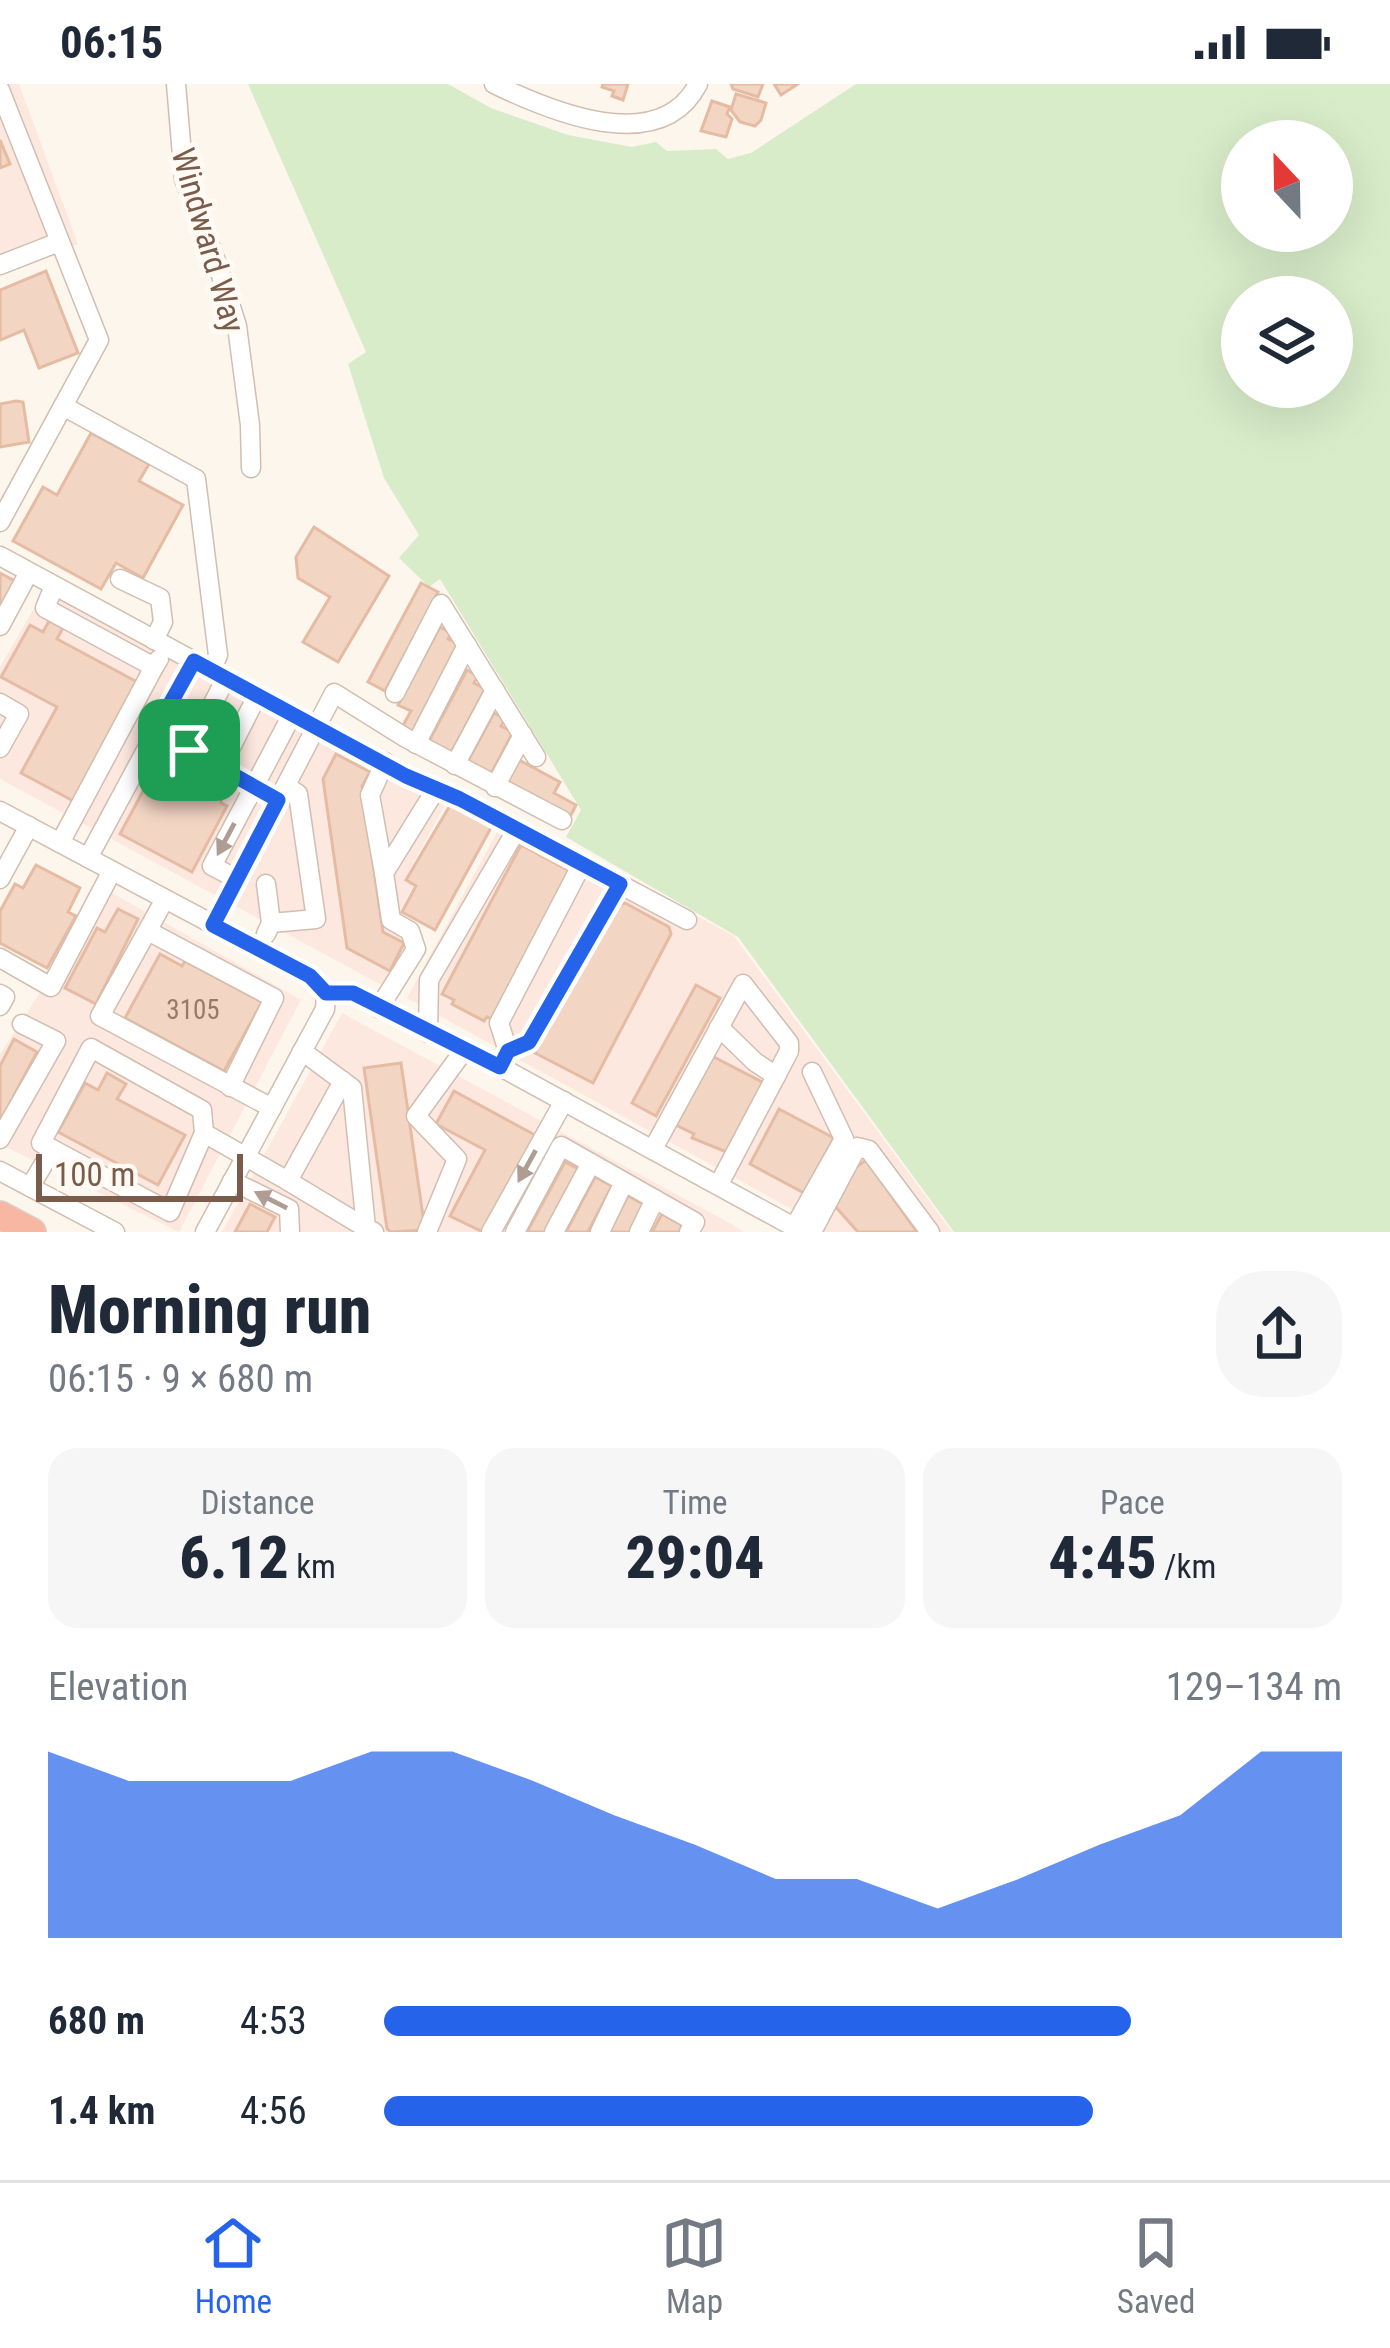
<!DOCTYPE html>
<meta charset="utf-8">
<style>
:root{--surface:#fff;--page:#f6f6f7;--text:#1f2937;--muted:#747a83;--line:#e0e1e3;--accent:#2563eb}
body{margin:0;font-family:"Roboto Condensed",sans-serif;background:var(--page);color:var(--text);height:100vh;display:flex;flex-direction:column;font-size:45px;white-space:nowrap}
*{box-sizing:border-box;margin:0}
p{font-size:39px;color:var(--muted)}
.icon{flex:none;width:66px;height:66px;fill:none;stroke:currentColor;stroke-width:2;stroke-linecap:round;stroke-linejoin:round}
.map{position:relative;height:1148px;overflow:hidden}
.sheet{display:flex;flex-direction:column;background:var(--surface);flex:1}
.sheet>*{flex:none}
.needle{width:78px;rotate:338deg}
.buttons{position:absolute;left:1221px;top:36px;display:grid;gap:24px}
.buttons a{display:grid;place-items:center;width:132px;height:132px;border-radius:50%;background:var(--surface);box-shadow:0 12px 48px #0002;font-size:60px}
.scale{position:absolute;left:36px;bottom:30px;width:207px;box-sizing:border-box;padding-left:12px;border:6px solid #7a5c4d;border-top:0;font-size:33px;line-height:42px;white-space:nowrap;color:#7a5c4d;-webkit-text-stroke:9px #fffaf3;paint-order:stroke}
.pin{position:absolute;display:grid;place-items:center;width:102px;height:102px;color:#fff;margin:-51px;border-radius:24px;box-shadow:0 6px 18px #0006}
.round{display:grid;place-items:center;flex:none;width:126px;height:126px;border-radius:48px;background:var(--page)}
.summary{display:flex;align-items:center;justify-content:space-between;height:204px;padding:0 48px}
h1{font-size:66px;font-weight:800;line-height:90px}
.stats{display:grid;grid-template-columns:repeat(3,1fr);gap:18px;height:204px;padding:12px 48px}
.stats div{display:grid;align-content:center;border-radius:30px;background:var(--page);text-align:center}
.stats b{font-size:60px;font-weight:800}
.stats small{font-size:33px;font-weight:400}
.stats p{font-size:33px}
.chart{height:336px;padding:24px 48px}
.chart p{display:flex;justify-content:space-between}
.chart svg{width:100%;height:216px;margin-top:12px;fill:var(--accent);opacity:.7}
ul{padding:0 48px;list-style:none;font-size:39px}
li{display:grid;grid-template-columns:192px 144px 1fr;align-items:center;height:90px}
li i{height:30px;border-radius:15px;background:var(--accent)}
.status{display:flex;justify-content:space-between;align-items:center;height:84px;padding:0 60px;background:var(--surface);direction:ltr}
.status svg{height:33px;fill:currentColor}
.tab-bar{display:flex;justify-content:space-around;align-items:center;height:168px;border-top:3px solid var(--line);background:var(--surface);font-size:33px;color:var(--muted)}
.tab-bar a{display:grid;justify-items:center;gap:6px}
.tab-bar .on{color:var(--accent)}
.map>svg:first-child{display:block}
</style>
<div class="status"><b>06:15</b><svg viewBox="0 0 49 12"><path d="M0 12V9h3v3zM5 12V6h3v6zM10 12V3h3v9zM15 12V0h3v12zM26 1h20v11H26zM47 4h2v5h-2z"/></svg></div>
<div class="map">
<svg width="1390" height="1148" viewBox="0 0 1390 1148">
<rect width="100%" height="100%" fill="#fdf6ec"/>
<g fill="#fde8e0">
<path d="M0 0H19L78 160 0 190Z"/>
<path d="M44 507 448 715 404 796 413 802 399 829 418 844 424 864 400 911 0 695V583Z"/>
<path d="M507 730 734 852 952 1148H823L799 1129 407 914Z"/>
<path d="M107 806 301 916 179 1148 0 1060V970Z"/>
<path d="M342 929 733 1141 744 1148H222Z"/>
</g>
<path fill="#d8ecc9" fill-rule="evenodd" d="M248 0H448L491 24 568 51 632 63 656 58 667 67 716 65 728 75 751 69 856 0H1390V1148H954L738 853 566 753 581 726 440 495 429 503 399 474 419 451 384 394 348 280 366 268ZM1242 57H1332V147H1242ZM1242 213H1332V303H1242Z"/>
<g fill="#f3d5c3" stroke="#e6bba3" stroke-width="3">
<path d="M603 0H628L623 16 612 12 614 7 602 3Z"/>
<path d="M731 0H763L758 13 733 5Z"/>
<path d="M774 0H798L781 11Z"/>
<path d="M736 10 766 19 761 36 755 42 740 38 731 26Z"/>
<path d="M712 17 730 23 727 30 732 35 726 53 701 47Z"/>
<path d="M0 56 10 80 0 84Z"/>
<path d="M46 187 78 269 39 284 24 246 0 256V206Z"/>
<path d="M16 317 23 318 29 358 0 363V320Z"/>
<path d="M91 349 149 380 139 397 183 421 143 494 116 479 101 505 13 457 43 403 57 411Z"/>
<path d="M314 443 389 492 338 578 303 558 330 513 298 494 296 473Z"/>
<path d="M0 489 15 497 0 524Z"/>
<path d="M421 499 438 508 385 607 368 598Z"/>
<path d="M49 537 63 544 57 555 141 600 77 719 21 689 57 623 1 593 30 541 43 548Z"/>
<path d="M440 543 451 549 448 555 459 560 412 648 402 643 411 627 398 621Z"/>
<path d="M467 586 478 592 474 599 485 605 451 669 429 657Z"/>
<path d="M494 629 505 635 501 642 513 648 491 690 468 677Z"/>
<path d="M336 670 370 688 362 702 383 848 404 859 390 887 347 864 323 695Z"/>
<path d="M519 676 560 698 554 709 576 721 570 733 507 698Z"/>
<path d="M178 678 188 688 191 682 203 688 200 693 223 703 221 719 227 722 192 788 120 750 156 683 167 689Z"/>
<path d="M452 718 493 740 435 846 402 828 416 802 406 796Z"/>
<path d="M521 761 575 790 497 938 487 933 484 937 452 920 454 916 442 910Z"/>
<path d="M36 781 80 804 68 828 76 832 47 884 0 859V827L15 800 23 804Z"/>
<path d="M625 819 669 843 671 850 593 999 535 969 617 821Z"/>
<path d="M118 825 138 835 96 920 65 904 97 844 105 848Z"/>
<path d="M160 870 182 882 185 877 262 918 224 987 125 934Z"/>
<path d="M696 901 720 914 656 1032 632 1019Z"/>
<path d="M14 955 37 968 0 1038V982Z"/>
<path d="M712 972 766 1000 729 1069 692 1054 694 1050 676 1041Z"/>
<path d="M401 979 425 1146 391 1148 387 1145 364 984Z"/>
<path d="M107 989 126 1000 117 1015 185 1051 158 1101 58 1048 85 999 98 1006Z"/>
<path d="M454 1007 535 1051 483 1148 450 1132 485 1066 436 1040Z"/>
<path d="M779 1025 834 1054 804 1109 750 1080Z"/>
<path d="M866 1076 917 1148H858L834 1121 852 1086Z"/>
<path d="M565 1078 582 1087 549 1148H527Z"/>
<path d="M595 1093 612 1102 588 1148H566Z"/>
<path d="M628 1112 645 1121 630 1148H609Z"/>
<path d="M250 1120 275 1133 267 1148H235Z"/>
<path d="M662 1130 684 1142 681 1148H652Z"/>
</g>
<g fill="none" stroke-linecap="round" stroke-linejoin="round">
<g stroke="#d1beb0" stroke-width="21">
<g id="minor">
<path d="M176 0 184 95 219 185 237 242 250 341 251 384"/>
<path d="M494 0C550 27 660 74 698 0"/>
<path d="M0 6 99 256 0 438"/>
<path d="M0 181 59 158"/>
<path d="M63 322 196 395 218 571 212 586"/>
<path d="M0 472 406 692 459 715 687 836"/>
<path d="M120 495 160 514 163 538 154 556"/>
<path d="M54 502 45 524 154 583 159 575"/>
<path d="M0 542 29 488"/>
<path d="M395 609 441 520 536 673"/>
<path d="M0 619 19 630 0 664"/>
<path d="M155 647 279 716"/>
<path d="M416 660 467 561"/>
<path d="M189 666 226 594"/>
<path d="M455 681 495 606"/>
<path d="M221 683 258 610"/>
<path d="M495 703 523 651"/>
<path d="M0 727 310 892 326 909"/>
<path d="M60 759 154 583"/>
<path d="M88 774 194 577"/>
<path d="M384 789 370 711 385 678"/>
<path d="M0 795 29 742"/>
<path d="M237 795 212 782 293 629"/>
<path d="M165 815 100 932 272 1024"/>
<path d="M271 839 316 835 298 710 286 702"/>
<path d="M213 841 334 609 406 654 562 736"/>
<path d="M148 847 274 914 230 1003"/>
<path d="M266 850 271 839 266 800"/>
<path d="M0 874 51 903 112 787"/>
<path d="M326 909H353L488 976 803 1148"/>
<path d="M0 910 5 913 0 922"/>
<path d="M379 924 416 865 410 847 391 836 384 789 436 705"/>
<path d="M719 943 755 978 776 992 719 1100"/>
<path d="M428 949 429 896 517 745"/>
<path d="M91 964 202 1026 204 1049 170 1128 41 1059Z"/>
<path d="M302 967 352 1004 366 1144 374 1148"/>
<path d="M508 967 529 958 619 800"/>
<path d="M501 983 508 967 499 939 582 780"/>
<path d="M204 1049 288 1097 343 997"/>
<path d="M0 1055 56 957 22 940"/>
<path d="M653 1065 743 900 789 959V967L776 992"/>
<path d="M0 1087 115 1148"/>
<path d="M232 1097 289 1125 290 1148"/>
<path d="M288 1097 366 1144"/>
<path d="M30 1103 52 1066"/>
<path d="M795 1142 844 1055 812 988"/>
<path d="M205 1148 325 925 326 909"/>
<path d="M427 1148 457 1075 416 1032 465 965"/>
<path d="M491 1148 564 1017"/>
<path d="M515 1148 561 1062 695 1138 689 1148"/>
<path d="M554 1148 591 1079"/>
<path d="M600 1148 624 1098"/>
<path d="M639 1148 655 1115"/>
<path d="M812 1148 857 1063 869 1066 930 1148"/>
</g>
</g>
<g stroke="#dad1cd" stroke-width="30">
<path id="highway" d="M0 1131 32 1148"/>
</g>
<use href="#minor" stroke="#fff" stroke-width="18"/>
<use href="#highway" stroke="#f7b7a3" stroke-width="27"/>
</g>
<defs><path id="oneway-solid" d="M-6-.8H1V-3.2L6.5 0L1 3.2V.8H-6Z" transform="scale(3)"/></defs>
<g fill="#af9d94">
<use href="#oneway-solid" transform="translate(226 755) rotate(118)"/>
<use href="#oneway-solid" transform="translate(527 1082) rotate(119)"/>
<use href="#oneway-solid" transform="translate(271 1116) rotate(-153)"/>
</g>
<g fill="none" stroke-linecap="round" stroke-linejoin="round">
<g stroke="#fff" stroke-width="24">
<path id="route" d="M194 577 406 692 460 715 620 800 529 958 508 967 500 983 353 909H326L310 892 213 841 278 716 155 647Z"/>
</g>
<use href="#route" stroke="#2563eb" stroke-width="15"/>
</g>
<g text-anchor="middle" stroke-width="10" stroke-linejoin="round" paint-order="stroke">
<g font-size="27" fill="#987a6a">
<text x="193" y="935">3105</text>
</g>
<g font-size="33" fill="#7a5c4d" stroke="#fffaf3">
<text transform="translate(209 156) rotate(74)" y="12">Windward Way</text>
</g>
</g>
</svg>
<div class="buttons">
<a><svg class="needle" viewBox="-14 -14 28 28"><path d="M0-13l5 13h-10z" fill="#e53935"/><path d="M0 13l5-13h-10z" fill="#747a83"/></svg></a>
<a><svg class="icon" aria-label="layers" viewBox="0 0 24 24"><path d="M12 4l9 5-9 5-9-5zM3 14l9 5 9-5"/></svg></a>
</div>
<div class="scale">100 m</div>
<div class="pin" style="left:189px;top:666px;background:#1e9e55"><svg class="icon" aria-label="arrive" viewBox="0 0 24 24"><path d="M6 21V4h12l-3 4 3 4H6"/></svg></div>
</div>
<section class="sheet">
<div class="summary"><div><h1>Morning run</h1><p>06:15 · 9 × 680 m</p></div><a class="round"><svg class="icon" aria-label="share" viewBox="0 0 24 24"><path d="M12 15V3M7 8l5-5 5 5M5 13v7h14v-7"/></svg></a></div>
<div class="stats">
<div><p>Distance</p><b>6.12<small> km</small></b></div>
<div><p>Time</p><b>29:04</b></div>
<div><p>Pace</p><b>4:45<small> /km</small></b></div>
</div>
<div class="chart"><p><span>Elevation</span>129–134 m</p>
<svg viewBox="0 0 160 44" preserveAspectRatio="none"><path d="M0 44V6L10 12L20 12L30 12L40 6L50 6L60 12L70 19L80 25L90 32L100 32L110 38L120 32L130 25L140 19L150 6L160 6V44z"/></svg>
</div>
<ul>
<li><b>680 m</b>4:53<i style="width:78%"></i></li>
<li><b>1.4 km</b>4:56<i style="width:74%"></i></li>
</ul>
</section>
<nav class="tab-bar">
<a class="on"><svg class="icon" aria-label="home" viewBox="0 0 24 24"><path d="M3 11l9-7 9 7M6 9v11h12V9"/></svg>Home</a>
<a><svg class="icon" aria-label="map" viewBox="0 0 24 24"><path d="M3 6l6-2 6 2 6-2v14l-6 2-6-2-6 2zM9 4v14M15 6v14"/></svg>Map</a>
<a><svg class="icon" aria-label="saved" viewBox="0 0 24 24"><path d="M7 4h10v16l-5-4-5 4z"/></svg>Saved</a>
</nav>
